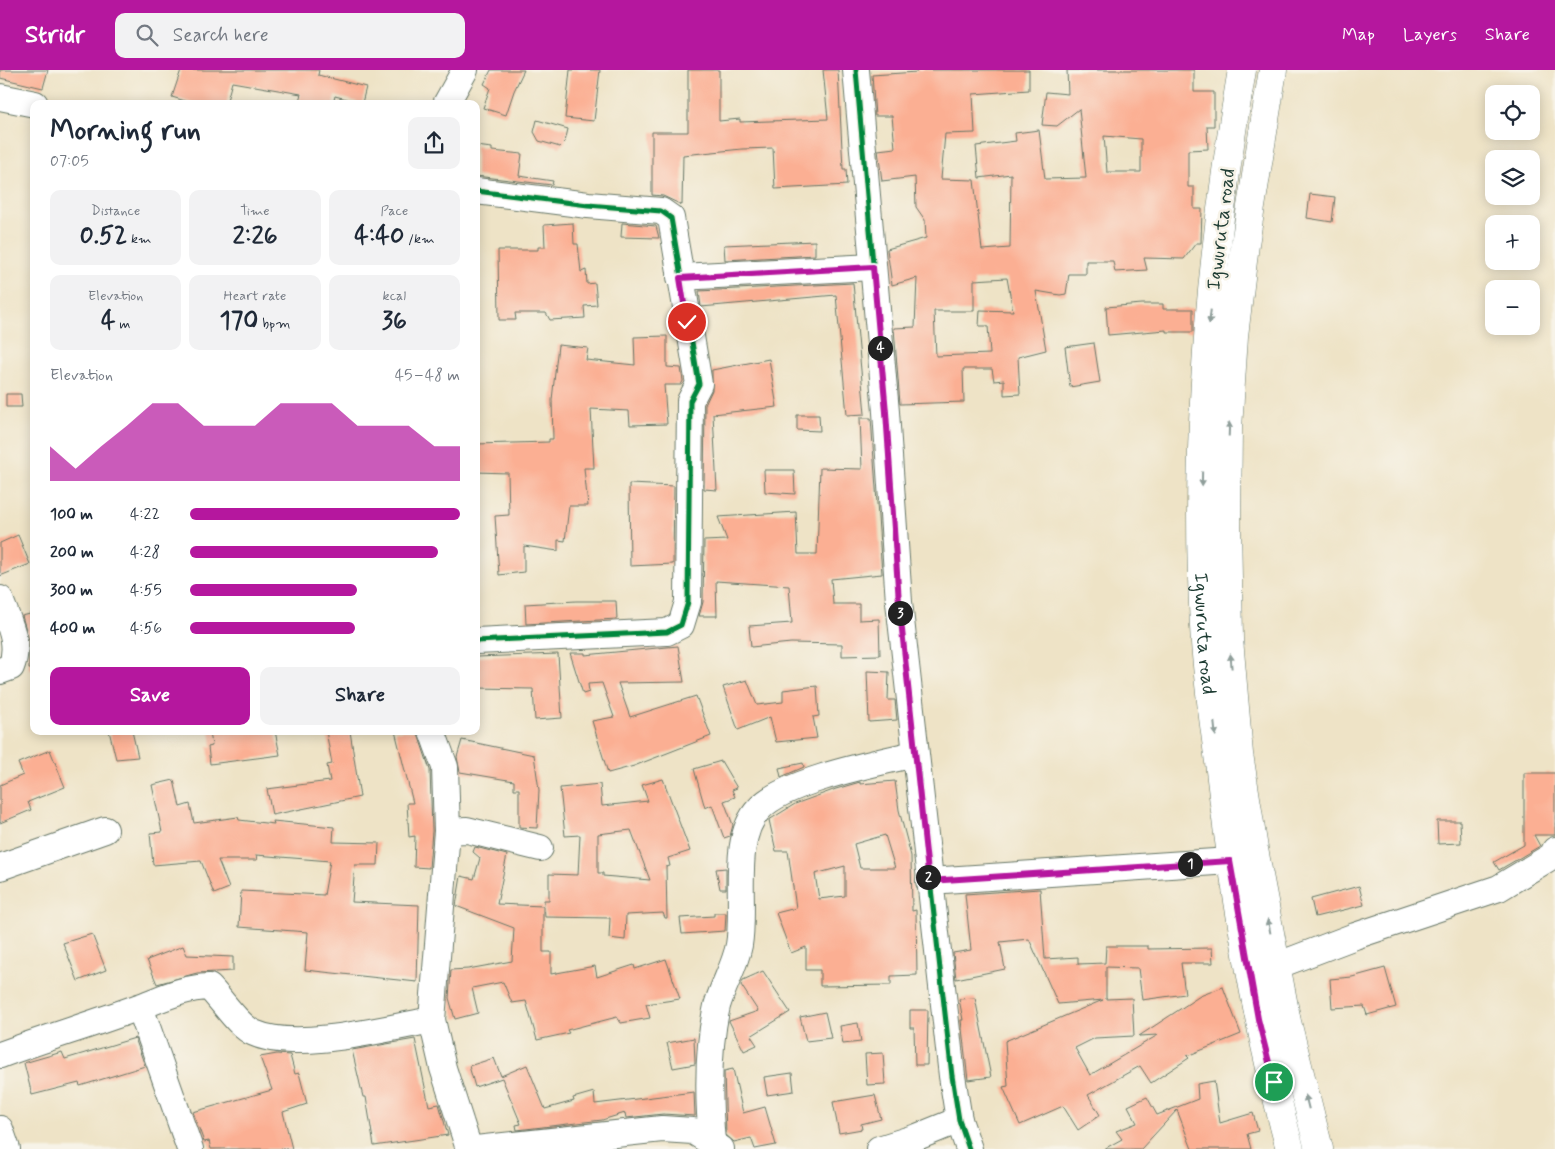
<!DOCTYPE html>
<meta charset="utf-8">
<style>
:root{--surface:#fff;--page:#f2f2f3;--text:#1f2937;--muted:#747a83;--accent:#b5179e}
body{margin:0;font-family:Mynerve,sans-serif;background:var(--page);color:var(--text);height:100vh;display:flex;flex-direction:column;font-size:19px;white-space:nowrap}
*{box-sizing:border-box;margin:0}
p{font-size:16px;color:var(--muted)}
.icon{flex:none;width:28px;height:28px;fill:none;stroke:currentColor;stroke-width:2;stroke-linecap:round;stroke-linejoin:round}
.map{position:relative;flex:1;overflow:hidden}
.details{position:absolute;left:30px;top:30px;width:450px;height:635px;display:flex;flex-direction:column;background:var(--surface);border-radius:10px;box-shadow:0 2px 12px #0003}
.details>*{flex:none}
.tools{position:absolute;left:1485px;top:15px;display:grid;gap:10px}
.tools a{display:grid;place-items:center;width:55px;height:55px;border-radius:10px;background:var(--surface);box-shadow:0 2px 12px #0003;font-size:25px}
.pin{position:absolute;display:grid;place-items:center;width:42px;height:42px;color:#fff;margin:-21px;border:2px solid #fff;border-radius:50%;box-shadow:0 1px 5px #0007}
.km{position:absolute;width:25px;height:25px;margin:-12px;border-radius:50%;background:#222;color:#fff;font-size:14px;line-height:25px;text-align:center}
.round{display:grid;place-items:center;flex:none;width:52px;height:52px;border-radius:10px;background:var(--page)}
.head{display:flex;align-items:center;justify-content:space-between;height:85px;padding:0 20px}
h1{font-size:28px;font-weight:800;line-height:38px}
.stats{display:grid;grid-template-columns:repeat(3,1fr);gap:8px;height:85px;padding:5px 20px}
.stats div{display:grid;align-content:center;border-radius:10px;background:var(--page);text-align:center}
.stats b{font-size:25px;font-weight:800}
.stats small{font-size:14px;font-weight:400}
.stats p{font-size:14px}
.chart{height:140px;padding:10px 20px}
.chart p{display:flex;justify-content:space-between}
.chart svg{width:100%;height:90px;margin-top:5px;fill:var(--accent);opacity:.7}
.primary-button{display:flex;gap:10px;margin-top:auto;padding:10px 20px}
.primary-button a{flex:1;height:58px;border-radius:10px;background:var(--accent);color:#fff;font-size:20px;font-weight:800;line-height:58px;text-align:center}
.primary-button a+a{background:var(--page);color:var(--text)}
ul{padding:0 20px;list-style:none;font-size:16px}
li{display:grid;grid-template-columns:80px 60px 1fr;align-items:center;height:38px}
li i{height:12px;border-radius:6px;background:var(--accent)}
header{display:flex;align-items:center;gap:30px;box-sizing:border-box;height:70px;padding:0 25px;background:var(--accent);color:#fff}
header strong{font-size:24px}
nav{display:flex;gap:28px;margin-inline-start:auto;font-size:18px}
.search{width:350px;height:45px;background:var(--page);display:flex;align-items:center;gap:12px;box-sizing:border-box;padding:0 18px;border-radius:10px;color:var(--muted);font-size:19px}
.map>svg:first-child{display:block}
</style>
<header>
<strong>Stridr</strong>
<div class="search"><svg class="icon" aria-label="search" viewBox="0 0 24 24"><circle cx="10" cy="10" r="6"/><path d="M15 15l6 6"/></svg>Search here</div>
<nav><a>Map</a><a>Layers</a><a>Share</a></nav>
</header>
<div class="map">
<svg width="1555" height="1079" viewBox="0 0 1555 1079">
<rect width="100%" height="100%" fill="#f7f3e8"/>
<filter id="ink" filterUnits="userSpaceOnUse"><feTurbulence type="fractalNoise" baseFrequency=".02" numOctaves="2"/><feDisplacementMap in="SourceGraphic" scale="10" xChannelSelector="R" yChannelSelector="G"/><feConvolveMatrix kernelMatrix="1 2 1 2 8 2 1 2 1" color-interpolation-filters="sRGB"/></filter>
<filter id="wash" filterUnits="userSpaceOnUse"><feTurbulence type="fractalNoise" baseFrequency=".0096" numOctaves="4" result="noise"/><feDisplacementMap in="SourceGraphic" scale="20" xChannelSelector="R" yChannelSelector="G"/><feGaussianBlur stdDeviation="1.12" result="paint"/><feColorMatrix in="noise" values="0 0 0 0 0 0 0 0 0 0 0 0 0 0 0 0 0 1.4 0 .05"/><feComposite in="paint" operator="in"/></filter>
<g filter="url(#wash)">
<rect width="100%" height="100%" fill="#eee3c6"/>
<g id="blocks">
<g fill="#fbaf93" fill-rule="evenodd">
<path d="M0 0H48L43 18 0 8Z"/>
<path d="M181 0H319L318 5 366 17 362 33 335 26 333 34H298L301 24 232 12 226 34H195L172 27Z"/>
<path d="M491 0H524L514 21 506 45 483 38 490 18 484 14Z"/>
<path d="M570 0H600L594 51 565 48Z"/>
<path d="M688 0H719V51L740 49V52L828 49 823 0H838L843 99H846L847 115 775 119 773 78 742 79 683 85 682 135 663 126 652 125V62H688Z"/>
<path d="M916 0H1029V20L973 24 975 63 945 64 941 109 974 110 982 180 1010 178 1011 104 979 108 976 76 1016 71 1015 63 1039 60 1045 109 1086 108 1079 39 1057 56 1042 55 1046 22 1068 24 1067 0H1194V22H1214V56H1207L1208 79 1188 80V117H1194V139H1202L1201 173H1196L1184 189 1144 188 1147 200 1115 202 1113 191H1086V204H1069L1066 224 1060 225 1036 221 1046 280 1018 287 1020 324 1004 325V310L994 311 992 299H963L964 332 900 334 894 258 915 257 917 208 892 215 887 179 926 168 925 150 916 137 915 107 882 111 878 80 895 78 892 46H875L872 5 917 2ZM1104 66 1141 69V102H1107ZM1007 208 1013 241 980 240 979 256H988L990 284 936 286 934 241H974V210Z"/>
<path d="M537 50 568 59 565 72 560 77 539 71 534 62Z"/>
<path d="M476 76 492 78V81L522 84 519 106 553 111 552 115 476 106Z"/>
<path d="M1310 124 1335 127 1332 152 1307 148Z"/>
<path d="M573 153 574 174H578L581 202 586 200 587 214 595 213 597 235 584 236 585 248 550 250 546 243H515L516 250H499L498 180H538V177H545L544 155Z"/>
<path d="M622 153 656 156 659 168 621 167Z"/>
<path d="M815 171V185L725 190 724 175Z"/>
<path d="M853 213 865 344 847 345 836 225 701 237 699 221Z"/>
<path d="M1142 234H1163V239H1193V262H1166V260L1108 265 1106 237Z"/>
<path d="M667 266V297L681 298 683 311 681 315H664L667 354 630 355 629 341 591 339 594 398H584L588 436H569L565 471 558 470V481L524 476V502L499 505 495 446 509 445 508 403 476 402V374L549 372V369H553L552 330 558 275 588 278 586 290 635 295 634 267Z"/>
<path d="M1094 273 1100 312 1070 317 1065 277Z"/>
<path d="M769 289 777 337 713 344 717 420 704 419 705 335 712 320V300Z"/>
<path d="M6 324H21L22 337H6Z"/>
<path d="M797 345H819L820 361 797 360Z"/>
<path d="M860 348H871L882 504 831 509 833 534H859V550L879 549 880 585 842 586V574L791 573 751 577 749 556 792 553 789 516 716 511 717 546H699L703 532 704 471 727 470 718 447 796 442 798 484H817L820 398 862 399Z"/>
<path d="M764 400H794L795 424 765 422Z"/>
<path d="M629 414 674 416 673 494 630 496Z"/>
<path d="M18 465 30 494 0 506V473Z"/>
<path d="M576 531H616L617 549 526 554 525 534Z"/>
<path d="M34 543V599H29V570L22 546Z"/>
<path d="M678 576 684 612 618 613 630 647 696 626 711 666 634 696 608 703 592 651 614 647 602 613 588 614 589 622 583 624 570 583H585V585Z"/>
<path d="M558 584 562 648 535 650 533 619 476 618V587Z"/>
<path d="M867 601 889 602 888 630H895L897 650 869 652Z"/>
<path d="M747 610 757 635 783 632V620L817 616 819 646 813 647 817 668 776 672 770 647 738 660 723 617Z"/>
<path d="M109 661H132L138 687 116 689Z"/>
<path d="M210 661H275L280 685 210 694 208 677 212 676Z"/>
<path d="M326 661H350L360 727 272 745 267 719 330 711 327 695 332 694Z"/>
<path d="M395 661H417L430 700 432 761 429 798 414 797 415 766 409 767 407 733H413Z"/>
<path d="M462 670 534 685 539 720 537 758 519 757V719H514V711L460 702 457 687Z"/>
<path d="M50 680 65 717 28 732 31 740 0 753V715L23 705 18 693Z"/>
<path d="M721 691 737 718 732 720 735 727 724 731 733 755 730 766 724 768 712 735 705 738 694 699Z"/>
<path d="M803 693 804 697 781 707 779 698Z"/>
<path d="M1524 703H1555V765H1534L1540 776 1499 800 1494 792 1524 775Z"/>
<path d="M663 709 690 781 668 788 670 796 666 797 667 848H665L663 843 626 845 625 870 609 868 610 848 545 847 544 830H549V804L578 805 580 765 565 766 560 718 600 714 602 736 648 731 642 715ZM631 760 650 810 603 806V803H598V764Z"/>
<path d="M174 710 180 737 190 734 194 753 238 747 239 750 274 754 273 751 334 757 333 772 379 773 378 795H355L352 832 419 835 417 912 305 900 308 862 239 857 241 821 324 825 330 791 256 785 257 790H218L229 818 214 824 201 791 153 795 150 763 162 762 152 715Z"/>
<path d="M895 711 899 740 911 786 912 841 916 840 917 905 891 906V915L820 916V900H806V877L791 883 776 843 796 838 788 781H776L769 750 795 734 836 719 860 712V714ZM885 765 895 798H860L854 774ZM845 796V826L819 829 815 804Z"/>
<path d="M1437 751H1460L1461 773 1438 774Z"/>
<path d="M475 777 507 785 497 834 543 836V882H551V904L595 896 597 907 634 895 635 899 666 889 680 929 646 934 650 948 621 953 617 947 567 960 569 963 537 970 526 931 512 933 503 912 472 918 478 943 455 949 449 928 451 900 468 899 512 891 514 858 456 836 461 806 474 809 480 788 473 782Z"/>
<path d="M726 798V819H720L716 799Z"/>
<path d="M1359 816 1364 835 1315 847 1311 829Z"/>
<path d="M1040 819 1045 889 1078 887V894L1105 893 1106 876H1148V879L1212 878 1213 893H1181L1185 924 1142 930 1138 898 1106 897V929L1132 928 1134 966 1095 968 1075 978 1090 1005 1158 965 1139 966 1200 926 1223 917 1241 964 1187 986 1189 988 1151 1013 1140 996 1088 1025 1100 1045 1078 1060 1063 1036 1020 1055 1003 1017 1008 1016 1005 971 1103 930 1058 934 1029 869 1000 872 1005 899 956 909 953 883 971 880 965 824Z"/>
<path d="M714 843H726L725 861 682 864 680 848 714 846Z"/>
<path d="M92 864 106 900 78 911 63 873Z"/>
<path d="M183 876 187 885 233 887V901L197 903 157 914 147 890Z"/>
<path d="M1385 898 1396 937 1367 945 1364 936 1332 938 1330 909 1352 907Z"/>
<path d="M763 901 790 942 751 966 757 975 744 981 729 951 758 941 741 915 743 910Z"/>
<path d="M975 928 991 1007 968 1010 961 950H963L959 929Z"/>
<path d="M910 940H928L927 995H915L914 958H910Z"/>
<path d="M825 942 831 968 806 971 800 947Z"/>
<path d="M858 953 861 972 843 974 840 956Z"/>
<path d="M135 968 145 996 80 1016 79 1013 32 1025 24 993 62 982 65 989Z"/>
<path d="M694 968 695 994 673 998 667 973Z"/>
<path d="M415 969 429 1036 439 1034 448 1065 374 1076 366 1027H363L352 980Z"/>
<path d="M883 983 885 1014 867 1015 865 984Z"/>
<path d="M277 984 290 985 295 1004 299 1003 307 1034 283 1042 292 1079H211L209 1071 204 1072 193 1042 272 1020 260 987Z"/>
<path d="M494 988 501 1006 527 995 545 1039 574 1031 573 1028 594 1022 595 1034 694 1022 695 1046 663 1044 626 1048 625 1043 602 1050 517 1060 516 1055 521 1054 502 1008 475 1017 469 996Z"/>
<path d="M733 999 743 1043 765 1037 776 1075 755 1079 751 1068 734 1072 726 1065 724 1001Z"/>
<path d="M792 1003 794 1021 767 1025 764 1007Z"/>
<path d="M1214 1011 1220 1053 1253 1043 1258 1061 1247 1064 1251 1079H1192L1177 1040 1141 1079H1104L1122 1069 1116 1061 1137 1053 1128 1036 1147 1027 1157 1045 1198 1029 1197 1014Z"/>
<path d="M875 1025 881 1049 861 1054 862 1059 839 1063 833 1032Z"/>
</g>
</g>
</g>
<g filter="url(#ink)">
<use href="#blocks" fill-opacity="0" stroke="#677767" stroke-width="1"/>
<g fill="none" stroke-linecap="round" stroke-linejoin="round">
<g stroke="#677767" stroke-width="28">
<g id="minor">
<path d="M856 0 886 342 899 532 952 1006 959 1050 969 1079"/>
<path d="M0 27 35 34"/>
<path d="M446 34 465 0"/>
<path d="M476 121 588 135 661 141 671 148 699 314 690 331 688 532 681 555 667 562 476 571"/>
<path d="M680 207 873 197"/>
<path d="M0 529C8 552 21 573 11 597L0 601"/>
<path d="M432 661 445 697 447 761 432 950 443 998 469 1079"/>
<path d="M447 761 467 760 540 778"/>
<path d="M0 797 105 760"/>
<path d="M929 811 1230 791"/>
<path d="M1276 896 1355 866 1499 818 1552 786 1555 780"/>
<path d="M140 937 190 1079"/>
<path d="M0 985C46 968 93 954 139 937 163 928 183 918 209 917 222 930 239 957 254 963 296 982 388 958 432 950"/>
<path d="M0 1059 7 1079"/>
<path d="M712 1072C708 1027 707 980 717 936 723 915 735 896 739 875 746 835 730 769 759 739 784 711 876 693 915 684"/>
<path d="M476 1079 662 1059 693 1061 721 1079"/>
<path d="M879 1079 917 1067 959 1050"/>
</g>
</g>
<g stroke="#677767" stroke-width="29">
<g id="major">
<path id="s1" d="M1242 0C1210 183 1194 370 1204 556 1206 601 1213 647 1219 692 1234 822 1256 952 1290 1079"/>
<path d="M1273 0 1245 174 1234 266 1228 358 1227 452 1229 569 1239 684 1254 779 1287 952 1319 1079"/>
</g>
</g>
<use href="#minor" stroke="#fff" stroke-width="26"/>
<use href="#major" stroke="#fff" stroke-width="28"/>
<g stroke="#f7f3e8" stroke-width="8">
<g id="cycleway">
<path d="M856 0 886 342 899 532 952 1006 959 1050 969 1079"/>
<path d="M476 121 588 135 661 141 671 148 699 314 690 331 688 532 681 555 667 562 476 571"/>
</g>
</g>
<use href="#cycleway" stroke="#00873e" stroke-width="5"/>
</g>
<defs><path id="oneway-solid" d="M-6-.8H1V-3.2L6.5 0L1 3.2V.8H-6Z" transform="scale(1.25)"/></defs>
<g fill="#8f9e9a">
<use href="#oneway-solid" transform="translate(1210 247) rotate(96)"/>
<use href="#oneway-solid" transform="translate(1229 359) rotate(-88)"/>
<use href="#oneway-solid" transform="translate(1202 409) rotate(91)"/>
<use href="#oneway-solid" transform="translate(1231 591) rotate(-95)"/>
<use href="#oneway-solid" transform="translate(1215 659) rotate(84)"/>
<use href="#oneway-solid" transform="translate(1269 856) rotate(-101)"/>
<use href="#oneway-solid" transform="translate(1307 1032) rotate(-104)"/>
</g>
</g>
<g fill="none" stroke-linecap="round" stroke-linejoin="round" filter="url(#ink)">
<g stroke="#fff" stroke-width="10">
<path id="route" d="M687 252 680 208 873 197 886 342 899 532 929 811 1230 791 1258 949 1274 1012"/>
</g>
<use href="#route" stroke="#b5179e" stroke-width="6"/>
</g>
<g text-anchor="middle" stroke-width="5" stroke-linejoin="round" paint-order="stroke">
<g font-size="20" fill="#1f3d34" stroke="#f7f3e8">
<text transform="translate(1220 159) rotate(-83)" y="7">Igwuruta road</text>
<text dy="7" stroke="none"><textPath href="#s1" startOffset="566">Igwuruta road</textPath></text>
</g>
</g>
</svg>
<div class="tools">
<a><svg class="icon" aria-label="locate" viewBox="0 0 24 24"><circle cx="12" cy="12" r="6"/><path d="M12 2v4M12 18v4M2 12h4M18 12h4"/></svg></a>
<a><svg class="icon" aria-label="layers" viewBox="0 0 24 24"><path d="M12 4l9 5-9 5-9-5zM3 14l9 5 9-5"/></svg></a>
<a>+</a>
<a>−</a>
</div>
<div class="pin" style="left:1274px;top:1012px;background:#1e9e55"><svg class="icon" aria-label="arrive" viewBox="0 0 24 24"><path d="M6 21V4h12l-3 4 3 4H6"/></svg></div>
<div class="pin" style="left:687px;top:252px;background:#d93025"><svg class="icon" aria-label="check" viewBox="0 0 24 24"><path d="M5 12l5 5 9-10"/></svg></div>
<b class="km" style="left:1190px;top:794px">1</b>
<b class="km" style="left:928px;top:807px">2</b>
<b class="km" style="left:900px;top:543px">3</b>
<b class="km" style="left:880px;top:278px">4</b>
<section class="details">
<div class="head"><div><h1>Morning run</h1><p>07:05</p></div><a class="round"><svg class="icon" aria-label="share" viewBox="0 0 24 24"><path d="M12 15V3M7 8l5-5 5 5M5 13v7h14v-7"/></svg></a></div>
<div class="stats">
<div><p>Distance</p><b>0.52<small> km</small></b></div>
<div><p>Time</p><b>2:26</b></div>
<div><p>Pace</p><b>4:40<small> /km</small></b></div>
</div>
<div class="stats">
<div><p>Elevation</p><b>4<small> m</small></b></div>
<div><p>Heart rate</p><b>170<small> bpm</small></b></div>
<div><p>kcal</p><b>36</b></div>
</div>
<div class="chart"><p><span>Elevation</span>45–48 m</p>
<svg viewBox="0 0 160 44" preserveAspectRatio="none"><path d="M0 44V27L10 38L20 27L30 17L40 6L50 6L60 17L70 17L80 17L90 6L100 6L110 6L120 17L130 17L140 17L150 27L160 27V44z"/></svg>
</div>
<ul>
<li><b>100 m</b>4:22<i style="width:100%"></i></li>
<li><b>200 m</b>4:28<i style="width:92%"></i></li>
<li><b>300 m</b>4:55<i style="width:62%"></i></li>
<li><b>400 m</b>4:56<i style="width:61%"></i></li>
</ul>
<div class="primary-button"><a>Save</a><a>Share</a></div>
</section>
</div>
